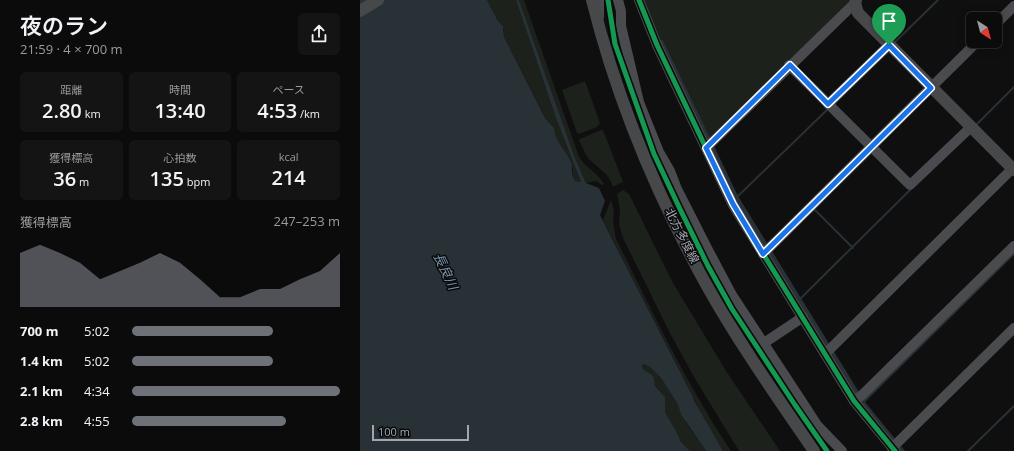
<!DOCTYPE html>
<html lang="ja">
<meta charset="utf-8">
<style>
:root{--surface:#0b0b0c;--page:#141415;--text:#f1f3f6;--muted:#9a9b9d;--line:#2b2b2d;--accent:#6e7178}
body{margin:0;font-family:"Open Sans","Noto Sans JP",sans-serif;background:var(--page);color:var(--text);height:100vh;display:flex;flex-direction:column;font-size:15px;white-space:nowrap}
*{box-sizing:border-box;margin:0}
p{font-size:13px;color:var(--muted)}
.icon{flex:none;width:22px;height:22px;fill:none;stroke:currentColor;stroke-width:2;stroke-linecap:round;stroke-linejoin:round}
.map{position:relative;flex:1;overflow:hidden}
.sheet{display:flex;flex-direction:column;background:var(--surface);width:360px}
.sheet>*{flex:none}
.needle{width:26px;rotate:144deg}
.controls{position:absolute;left:606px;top:12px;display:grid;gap:8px}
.controls a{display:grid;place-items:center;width:36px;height:36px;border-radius:6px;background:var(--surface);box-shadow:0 2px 10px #0003,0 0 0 1px var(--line);font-size:20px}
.scale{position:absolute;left:12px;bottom:10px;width:97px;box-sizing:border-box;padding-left:4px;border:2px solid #a1a6b0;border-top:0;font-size:11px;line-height:14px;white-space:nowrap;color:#a1a6b0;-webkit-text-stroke:3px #0a0a0b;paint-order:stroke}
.pin{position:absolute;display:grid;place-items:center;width:34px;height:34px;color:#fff;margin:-41px -17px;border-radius:50% 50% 50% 0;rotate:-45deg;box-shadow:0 0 4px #0007}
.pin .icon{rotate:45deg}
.round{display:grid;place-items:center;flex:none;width:42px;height:42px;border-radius:6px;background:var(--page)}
.overview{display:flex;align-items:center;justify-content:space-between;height:68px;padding:0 20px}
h1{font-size:22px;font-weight:600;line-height:30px}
.figures{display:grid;grid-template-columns:repeat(3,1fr);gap:6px;height:68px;padding:4px 20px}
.figures div{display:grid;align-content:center;border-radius:6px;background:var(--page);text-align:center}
.figures b{font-size:20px;font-weight:600}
.figures small{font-size:11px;font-weight:400}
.figures p{font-size:11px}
.chart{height:112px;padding:8px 20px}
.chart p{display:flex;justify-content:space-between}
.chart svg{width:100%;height:72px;margin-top:4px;fill:var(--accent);opacity:.7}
ul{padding:0 20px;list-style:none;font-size:13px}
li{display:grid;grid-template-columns:64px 48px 1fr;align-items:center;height:30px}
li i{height:10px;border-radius:5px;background:var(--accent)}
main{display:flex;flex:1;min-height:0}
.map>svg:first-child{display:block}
</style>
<main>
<section class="sheet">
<div class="overview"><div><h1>夜のラン</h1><p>21:59 · 4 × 700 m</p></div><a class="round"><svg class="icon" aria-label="share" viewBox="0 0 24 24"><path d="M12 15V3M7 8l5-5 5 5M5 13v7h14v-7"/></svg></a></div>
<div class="figures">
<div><p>距離</p><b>2.80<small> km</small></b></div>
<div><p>時間</p><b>13:40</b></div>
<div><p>ペース</p><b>4:53<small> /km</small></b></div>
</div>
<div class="figures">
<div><p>獲得標高</p><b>36<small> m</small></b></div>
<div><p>心拍数</p><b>135<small> bpm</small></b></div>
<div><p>kcal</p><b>214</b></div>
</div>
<div class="chart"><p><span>獲得標高</span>247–253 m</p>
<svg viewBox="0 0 160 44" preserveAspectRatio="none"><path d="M0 44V11L10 6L20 11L30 17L40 27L50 22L60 17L70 11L80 17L90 27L100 38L110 38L120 33L130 33L140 27L150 22L160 11V44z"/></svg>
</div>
<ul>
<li><b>700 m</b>5:02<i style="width:68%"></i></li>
<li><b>1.4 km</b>5:02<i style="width:68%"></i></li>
<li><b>2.1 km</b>4:34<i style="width:100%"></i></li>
<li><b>2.8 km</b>4:55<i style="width:74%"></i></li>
</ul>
</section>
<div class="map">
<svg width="654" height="451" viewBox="0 0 654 451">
<rect width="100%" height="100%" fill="#0f0f10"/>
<g fill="#1c211c">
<path d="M127 0H156L196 118 221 182 215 181 213 178V169L194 134V128L185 118 144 37V29L138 21Z"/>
<path d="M159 0H164L219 157C226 168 238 173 244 184L242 185 236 181 226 183 215 158Z"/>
<path d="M283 0H490L485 7 350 139 303 40H299Z"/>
<path d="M225 81 240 123 237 127 219 134 217 133 202 90Z"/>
<path d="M241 130H243L263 182 255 186H253L247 175 230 160 226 155 219 140 220 139Z"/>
<path d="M263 190 269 194 313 283 366 371 420 451H379L334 377 311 335 263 238 259 224 260 209 257 194Z"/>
<path d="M251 200 254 212 253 222 256 239C292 311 326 384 371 451H363L349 428 243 220Z"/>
<path d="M283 364 290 367 301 378 317 403 326 423 346 451H330L321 442 316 431 305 412V401L302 393 295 386 294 378 291 374 284 370 282 366Z"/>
</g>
<g fill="#283136">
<path d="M0 0H127L138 21 143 26 144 37 185 118 194 128C194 141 206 150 211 162 213 169 211 175 215 181L221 182 196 118 156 0H159L215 158 226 183 239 188 245 201 240 215 333 397 335 402 363 451H346L322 416 317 403 301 378 290 367 283 364 282 366 284 370 291 374 294 378 295 386 305 397V412L316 431 321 442 330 451H0Z"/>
<path d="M299 40H303L378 196 502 397 654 248V255L505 402 545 451H538L501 406 373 199Z"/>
</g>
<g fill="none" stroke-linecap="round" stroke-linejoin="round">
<g stroke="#283136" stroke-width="2">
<path d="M534 43 578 0"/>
<path d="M616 125 654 87"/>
<path d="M378 196 469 108"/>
<path d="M454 209 493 248"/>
<path d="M440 299 552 188"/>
<path d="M608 451 654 406"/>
</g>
<g stroke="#4a4b4e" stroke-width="10">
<path d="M239 0V17"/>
<path d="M258 0 261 11V26L279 102 299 152 310 171 317 189 347 248 372 295 448 411 457 425 482 451"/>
<path d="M279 0 297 45 373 205 494 401 535 451"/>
<path d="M635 25 654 6"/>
<path d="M429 65 550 185 611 127"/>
<path d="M468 104 529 45"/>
<path d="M346 148 495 3"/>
<path d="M403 254 618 41"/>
<path d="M404 343 443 317"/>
<path d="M465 354 654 167"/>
<path d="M494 401 502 395 654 246"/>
<path d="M532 448 654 328"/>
</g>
<g stroke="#46484a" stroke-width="12">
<path d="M232 0C257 100 297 196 347 286 379 343 417 397 454 451"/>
<path d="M496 0 495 3 498 13 654 170"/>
<path d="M0 11 18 0"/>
</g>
<g stroke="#0a0a0b" stroke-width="8">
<g id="cycleway">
<path d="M248 0 255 44 294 154 319 207 348 266 372 309 435 405 467 451"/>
<path d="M279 0 297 45 373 205 494 401 535 451"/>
</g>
</g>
<use href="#cycleway" stroke="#139951" stroke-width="5"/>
</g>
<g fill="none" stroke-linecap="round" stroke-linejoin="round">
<g stroke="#fff" stroke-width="8">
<path id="route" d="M529 45 571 88 403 254 373 204 346 148 430 65 468 104Z"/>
</g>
<use href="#route" stroke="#1a73e8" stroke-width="5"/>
</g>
<g text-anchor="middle" stroke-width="3" stroke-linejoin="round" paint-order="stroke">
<g font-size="12" fill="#a1a6b0" stroke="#0a0a0b">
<text transform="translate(322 236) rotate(63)" y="4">北方多度線</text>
</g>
<g font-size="13" font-style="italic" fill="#7995ab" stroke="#0a0a0b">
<text transform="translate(86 271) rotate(65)" y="5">長良川</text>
</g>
</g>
</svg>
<div class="controls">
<a><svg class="needle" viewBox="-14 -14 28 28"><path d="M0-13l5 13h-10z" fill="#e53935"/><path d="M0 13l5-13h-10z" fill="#9a9b9d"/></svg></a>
</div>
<div class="scale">100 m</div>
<div class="pin" style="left:529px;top:45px;background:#1e9e55"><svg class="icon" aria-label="arrive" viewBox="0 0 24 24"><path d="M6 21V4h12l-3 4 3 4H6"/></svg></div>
</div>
</main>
